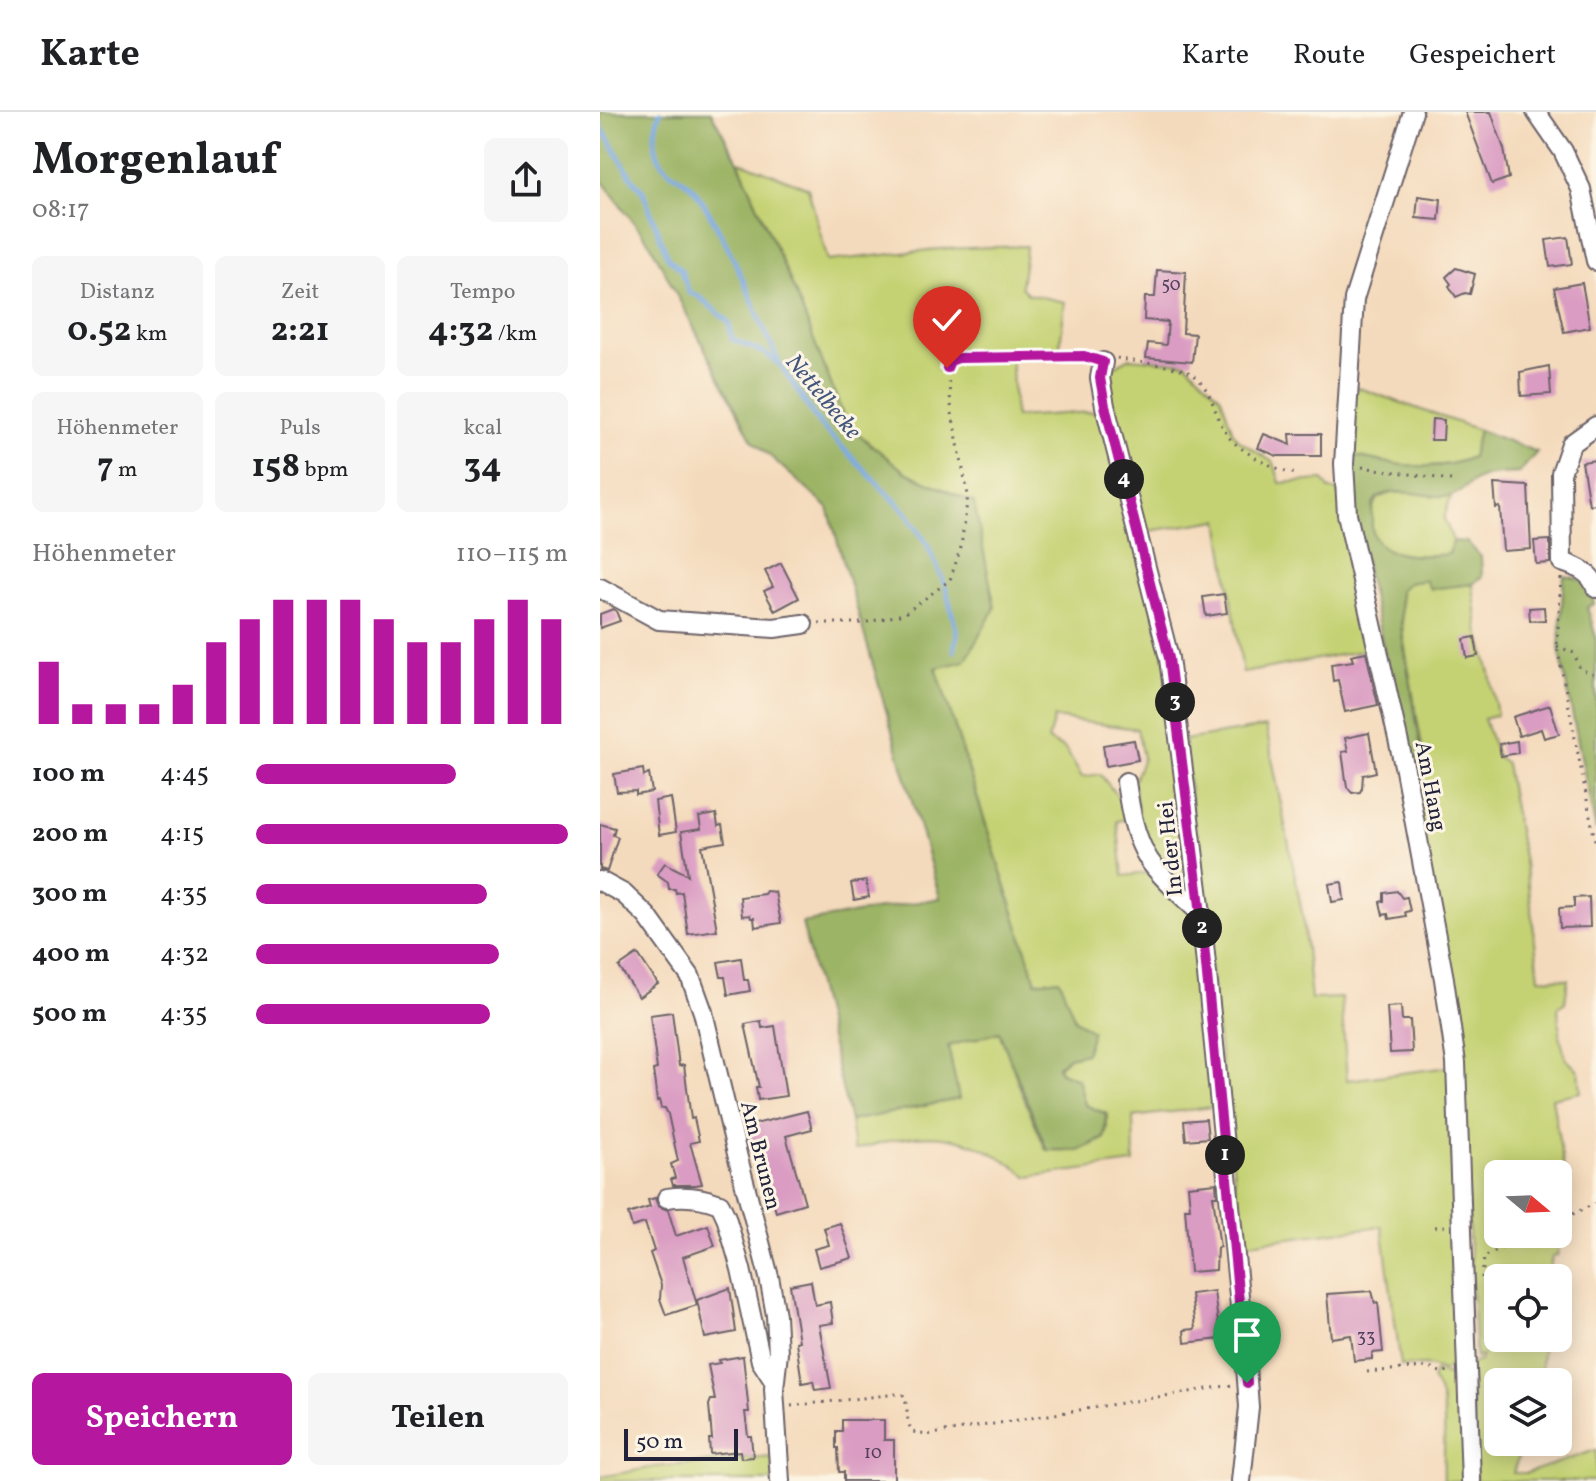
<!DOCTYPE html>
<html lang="de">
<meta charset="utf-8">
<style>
:root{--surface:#fff;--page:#f6f6f6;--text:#202124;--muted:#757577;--line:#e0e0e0;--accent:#b5179e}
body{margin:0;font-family:Vollkorn,serif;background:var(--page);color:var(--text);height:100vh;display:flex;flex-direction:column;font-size:30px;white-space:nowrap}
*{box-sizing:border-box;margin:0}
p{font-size:26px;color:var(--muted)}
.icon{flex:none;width:44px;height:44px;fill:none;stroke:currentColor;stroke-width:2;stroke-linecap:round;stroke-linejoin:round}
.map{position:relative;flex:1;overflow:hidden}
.details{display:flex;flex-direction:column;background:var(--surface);width:600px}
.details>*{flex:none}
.needle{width:52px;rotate:109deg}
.fabs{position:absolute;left:884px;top:1048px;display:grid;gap:16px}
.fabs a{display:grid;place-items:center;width:88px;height:88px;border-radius:12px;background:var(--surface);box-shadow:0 4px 20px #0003;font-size:40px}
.scale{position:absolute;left:24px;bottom:20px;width:114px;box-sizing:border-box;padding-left:8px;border:4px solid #22223b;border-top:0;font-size:22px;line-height:28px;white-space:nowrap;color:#22223b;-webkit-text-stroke:6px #fcf5e5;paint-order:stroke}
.pin{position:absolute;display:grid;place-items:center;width:68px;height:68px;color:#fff;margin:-82px -34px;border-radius:50% 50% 50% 0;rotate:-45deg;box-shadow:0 0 8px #0007}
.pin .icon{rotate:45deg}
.km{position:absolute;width:40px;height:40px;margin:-20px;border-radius:50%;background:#222;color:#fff;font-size:22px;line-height:40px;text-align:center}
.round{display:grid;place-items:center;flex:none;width:84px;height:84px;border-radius:12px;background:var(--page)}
.overview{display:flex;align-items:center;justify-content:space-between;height:136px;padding:0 32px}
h1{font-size:44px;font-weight:700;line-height:60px}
.figures{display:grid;grid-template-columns:repeat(3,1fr);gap:12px;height:136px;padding:8px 32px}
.figures div{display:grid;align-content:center;border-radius:12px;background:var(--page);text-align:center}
.figures b{font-size:34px;font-weight:700}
.figures small{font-size:22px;font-weight:400}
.figures p{font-size:22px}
.chart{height:224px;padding:16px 32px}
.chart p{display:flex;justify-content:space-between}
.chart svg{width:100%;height:144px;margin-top:8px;stroke:var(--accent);stroke-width:6}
.primary-button{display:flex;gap:16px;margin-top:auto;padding:16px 32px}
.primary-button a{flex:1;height:92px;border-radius:12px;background:var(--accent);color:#fff;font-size:32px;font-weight:700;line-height:92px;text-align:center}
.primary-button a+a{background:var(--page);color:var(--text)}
ul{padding:0 32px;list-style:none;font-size:26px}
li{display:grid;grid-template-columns:128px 96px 1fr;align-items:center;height:60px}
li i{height:20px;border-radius:10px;background:var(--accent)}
header{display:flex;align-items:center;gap:48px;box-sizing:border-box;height:112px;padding:0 40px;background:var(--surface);border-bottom:2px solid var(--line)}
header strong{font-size:38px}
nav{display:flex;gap:44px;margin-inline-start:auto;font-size:28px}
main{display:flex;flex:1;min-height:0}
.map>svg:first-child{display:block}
</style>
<header>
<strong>Karte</strong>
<nav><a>Karte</a><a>Route</a><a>Gespeichert</a></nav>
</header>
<main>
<section class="details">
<div class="overview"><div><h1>Morgenlauf</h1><p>08:17</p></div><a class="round"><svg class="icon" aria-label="share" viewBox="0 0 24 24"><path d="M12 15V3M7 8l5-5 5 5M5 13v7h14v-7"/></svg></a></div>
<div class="figures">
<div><p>Distanz</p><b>0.52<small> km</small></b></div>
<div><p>Zeit</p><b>2:21</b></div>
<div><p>Tempo</p><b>4:32<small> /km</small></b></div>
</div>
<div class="figures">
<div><p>Höhenmeter</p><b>7<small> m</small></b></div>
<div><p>Puls</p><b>158<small> bpm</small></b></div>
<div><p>kcal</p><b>34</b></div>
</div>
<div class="chart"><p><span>Höhenmeter</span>110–115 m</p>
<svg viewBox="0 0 160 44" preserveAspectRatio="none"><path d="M5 44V25M15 44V38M25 44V38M35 44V38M45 44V32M55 44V19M65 44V12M75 44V6M85 44V6M95 44V6M105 44V12M115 44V19M125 44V19M135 44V12M145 44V6M155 44V12"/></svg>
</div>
<ul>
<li><b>100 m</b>4:45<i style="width:64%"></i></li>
<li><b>200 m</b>4:15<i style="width:100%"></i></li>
<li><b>300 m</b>4:35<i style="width:74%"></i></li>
<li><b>400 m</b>4:32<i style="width:78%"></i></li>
<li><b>500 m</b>4:35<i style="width:75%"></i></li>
</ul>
<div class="primary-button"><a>Speichern</a><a>Teilen</a></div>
</section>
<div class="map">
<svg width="996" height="1369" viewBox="0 0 996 1369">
<rect width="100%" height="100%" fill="#fcf5e5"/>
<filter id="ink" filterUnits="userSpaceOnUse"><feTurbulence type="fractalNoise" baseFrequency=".0125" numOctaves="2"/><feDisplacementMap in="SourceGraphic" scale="16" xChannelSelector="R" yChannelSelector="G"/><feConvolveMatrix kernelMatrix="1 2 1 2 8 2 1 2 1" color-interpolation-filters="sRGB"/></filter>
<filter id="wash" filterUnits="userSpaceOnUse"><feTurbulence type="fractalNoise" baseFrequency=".006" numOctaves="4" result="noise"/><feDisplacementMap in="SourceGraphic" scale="32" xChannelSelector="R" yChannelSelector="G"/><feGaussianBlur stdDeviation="1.8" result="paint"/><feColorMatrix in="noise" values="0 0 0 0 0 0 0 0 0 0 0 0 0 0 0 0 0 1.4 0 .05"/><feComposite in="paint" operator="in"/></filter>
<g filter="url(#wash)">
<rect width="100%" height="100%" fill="#f4dabc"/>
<g fill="#c5d273" stroke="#747a57" stroke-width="2" fill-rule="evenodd">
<path d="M138 49 208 76 228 149 339 137 426 134C426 149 422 161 421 175L428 182 465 190 459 242 411 244 415 305 508 299 506 283 510 257 530 246 586 251 621 285 633 320 640 329 674 351 680 371 723 368 729 377 738 379 772 537 643 561 619 408 536 421 566 552 613 995 533 1005 534 1051 428 1065C367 1016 326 1017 254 1038L250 1009 359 987 348 934 400 920 422 981 446 1038 478 1039 504 1027 507 1016V1002L485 993 478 967 461 960 458 955 469 945 486 941 492 919 475 908 459 867 436 870 336 555 374 391 305 360 247 313 195 180ZM454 606 537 617 543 646 533 671 549 761 523 764 517 709 527 707 521 689 500 662 482 665 465 637 448 628Z"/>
<path d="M753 274 879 318 872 345C836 362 788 352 751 343Z"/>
<path d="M818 380 851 384 844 406 853 429 849 442C827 444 800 446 781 434 768 427 768 391 781 385 791 379 806 381 818 380Z"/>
<path d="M826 468 830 476 873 472 878 517 890 561 897 603 884 607 897 645 906 652 930 784 939 866 968 867 965 891 958 895 960 924 966 947 979 959 981 980 952 986 971 1100 958 1106V1062H898V1122H926L909 1130 910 1134 935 1122H958V1111L963 1109 957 1144 952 1145 948 1166H898V1226H943L940 1270H898V1330H923L913 1361H927L996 1338V1369H876L870 1252 880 1249 882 1244 876 1246 863 1013 812 669 823 666 824 646 803 524 800 479 808 471Z"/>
<path d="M666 615 703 806 711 887 741 886 747 968 849 955 860 1248 843 1259 825 1253 801 1254 782 1114 642 1132 584 628Z"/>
<path d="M861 1255 866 1369H844C842 1341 851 1289 832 1267L835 1260 849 1263Z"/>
<path d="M172 1345 175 1369H0V1365L55 1355Z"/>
</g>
<g fill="#9cb465" stroke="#5f6b50" stroke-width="2">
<path d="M0 0H111L138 49 195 180 247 313 305 360 374 391 395 496 365 549 336 556 436 870 459 867 475 908 492 919 486 941 469 945 457 954 460 960 478 967 485 993 506 1002 504 1026 478 1038H447L399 920 348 934 359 987 250 1009 202 811 340 786 228 396 152 328 51 133 0 66Z"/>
<path d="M879 318 937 340 919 361C907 362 893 361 882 365 871 368 862 381 851 384 833 388 796 372 777 386 771 391 772 401 772 409 769 448 820 445 849 442L853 429 867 430 881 445 882 464 873 472 830 477 825 468 808 471 799 479 802 524 823 646V667L812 668 754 400 751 343C788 352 836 362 872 345Z"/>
<path d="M964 464C987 467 988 470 994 492L987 495 996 525V719L959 536Z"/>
</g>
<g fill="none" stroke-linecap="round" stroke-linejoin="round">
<g stroke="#75a5df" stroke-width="5">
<path d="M60 0C54 16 52 32 60 48 69 64 87 66 96 80 132 133 154 196 180 253"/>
<path d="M0 13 33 68 42 77 68 146 81 158 89 181 97 183 129 210 132 227 166 242 181 254 220 313 305 399 327 432 344 471"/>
<path d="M346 476 357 522 354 539"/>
</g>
</g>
<g id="blocks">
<g fill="#da9cc2">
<path d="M865 0H891L904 37 909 66 892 72Z"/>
<path d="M818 84 841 87 839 108 816 106Z"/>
<path d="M968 125 972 152 950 155 946 128Z"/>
<path d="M856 156 875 162 870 182 865 181 856 185 849 174 851 172 846 165Z"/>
<path d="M557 158 586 160 583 221 595 222 592 250 546 246 548 231 566 233 568 210 544 208 545 185H555Z"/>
<path d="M982 171 990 215 964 220 954 176Z"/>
<path d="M949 254 951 282 921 284 920 260Z"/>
<path d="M832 307 844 308 843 328H831Z"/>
<path d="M664 322 691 333 690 322H721V344H677L658 336Z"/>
<path d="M996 348V392L989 393 982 350Z"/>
<path d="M894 372 928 374 931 437 903 439 900 395 896 396Z"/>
<path d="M950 428V451L936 452 934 429Z"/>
<path d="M181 451 199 486 175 499 164 479 173 475 165 459Z"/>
<path d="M624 482 627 501 606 504 603 485Z"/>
<path d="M944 495 945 508 930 509 929 496Z"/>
<path d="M13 497 16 499 20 509 0 516V502Z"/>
<path d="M875 525 878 544 867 546 864 527Z"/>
<path d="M766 540 778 593 745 600 738 568 733 569 731 552 753 549 751 543Z"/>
<path d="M950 593 959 622 944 626 941 617 919 624 913 605Z"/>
<path d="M769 621 776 660 763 663 762 676 760 680 752 681 747 675 742 640 748 639 745 626Z"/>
<path d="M534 628 538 648 506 654 503 633Z"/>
<path d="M917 629 918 641 901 644 899 632Z"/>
<path d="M43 657 44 664 49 662 52 680 36 683V679L17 680 14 662Z"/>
<path d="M71 686 76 720 59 723 55 689Z"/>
<path d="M116 702 118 714 122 713 125 730 102 734 117 818 88 822 82 780 76 781 75 777H69L68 770 57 762 65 751 88 763 81 720 101 717 99 705Z"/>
<path d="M0 712 15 716 13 723 18 725 7 759 0 757Z"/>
<path d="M266 769 269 785 254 788 251 771Z"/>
<path d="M742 770 744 788 732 790 729 772Z"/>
<path d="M166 779 175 780 181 811 155 815 154 806H151L150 803 142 804 140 785 164 782Z"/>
<path d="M797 779 802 786 807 785 810 799 805 800 806 804 789 807 788 802 783 803 780 790 784 789V781Z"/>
<path d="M989 785 990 815 960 816 959 796 974 795V786Z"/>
<path d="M38 842 58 872 39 885 19 855Z"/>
<path d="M141 846 144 868H148L150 879 128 883 125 865H121L118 850Z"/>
<path d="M801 894 802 908H810L812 940 790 941 787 895Z"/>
<path d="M72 900 79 954 84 953 91 1007 94 1006 99 1029 90 1031 102 1072 96 1073H73L71 1067 75 1066 71 1052 78 1049 68 1002 65 996H61L59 988 57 989 53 958 57 957 50 903Z"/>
<path d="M161 909 162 916 175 914 186 984 158 988 156 975H159L145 912Z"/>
<path d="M207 999 212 1017 186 1024 205 1091 176 1100 157 1037 149 1039 143 1015Z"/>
<path d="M606 1007 608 1026 586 1028 584 1009Z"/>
<path d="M616 1071 617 1084H613L620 1135 617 1136 616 1158 590 1160 585 1096H590L588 1074Z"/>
<path d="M55 1086 58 1094 68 1098 76 1124 108 1113 115 1134 83 1145 97 1193 66 1203 60 1187 61 1173 50 1141 54 1139 45 1111 32 1115 28 1102 50 1095 48 1088Z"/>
<path d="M240 1111 252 1146 219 1155 214 1137 229 1133 224 1116Z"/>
<path d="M211 1169 215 1193 230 1190 233 1211 219 1213 231 1276 215 1278 213 1269 202 1271 196 1230 199 1229 190 1173Z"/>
<path d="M130 1176 136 1220 105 1226 97 1188Z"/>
<path d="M614 1179 620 1227 585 1231 584 1218 595 1217 591 1182Z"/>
<path d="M772 1179 775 1191 778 1190 783 1240 772 1241V1247L754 1249 751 1223 731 1226 727 1182Z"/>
<path d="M143 1244 149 1300H145L148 1324H151L153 1345 141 1346 140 1339 110 1342 109 1327H112L109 1293 111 1288H115L108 1253 120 1251 119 1248Z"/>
<path d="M242 1308H284V1328H294V1369H244V1360H239L238 1336H236V1319H242Z"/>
</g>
</g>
</g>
<g filter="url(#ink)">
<use href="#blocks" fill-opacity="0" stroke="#6c6268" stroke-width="2"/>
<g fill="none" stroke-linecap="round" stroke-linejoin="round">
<g stroke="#6c6268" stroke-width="22">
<g id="minor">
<path d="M813 0 754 187 744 352 747 402 805 658 844 867 856 951 871 1369"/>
<path d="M936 0 963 39 981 77 996 149"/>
<path d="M503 250 500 266 505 294 569 546 601 802 646 1254 649 1295 641 1369"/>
<path d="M996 314 971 332 961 361 962 450C977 455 991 460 996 476"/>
<path d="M0 476 59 508 174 516 203 512"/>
<path d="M526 670C530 697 534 724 549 748 562 767 584 785 601 802"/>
<path d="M0 769 24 782 47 804 90 864 103 900 138 1046 169 1165 176 1203 178 1241 174 1277 180 1369"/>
<path d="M67 1086C86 1083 102 1085 120 1092L126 1105 141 1157 161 1249 174 1269"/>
</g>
</g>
<g stroke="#6c6268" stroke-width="3" stroke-dasharray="2 6" stroke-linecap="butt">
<path d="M517 246C535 251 583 253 595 264 613 280 615 306 628 324 640 340 679 360 698 362"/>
<path d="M762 355 857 369"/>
<path d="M961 466 957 534 996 734"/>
<path d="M219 511H263L304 502 350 468 361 435 368 383 352 301 347 256 350 249 358 246 487 245"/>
<path d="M957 534 974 541 980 557 996 563"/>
<path d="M958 1109 996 1091"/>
<path d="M835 1115 845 1114"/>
<path d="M882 1166 884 1145 930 1122"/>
<path d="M767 1260 826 1255 843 1261 850 1258"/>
<path d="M191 1294 297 1282 303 1283C310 1295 304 1309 313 1320L326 1323 632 1273"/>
</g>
<use href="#minor" stroke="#fff" stroke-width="18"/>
</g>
</g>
<g fill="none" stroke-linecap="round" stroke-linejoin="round" filter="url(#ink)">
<g stroke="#fff" stroke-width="16">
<path id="route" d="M347 256 350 249 358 246 484 244 503 250 500 266 505 294 569 546 601 802 647 1271"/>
</g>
<use href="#route" stroke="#b5179e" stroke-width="10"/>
</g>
<g text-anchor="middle" stroke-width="6" stroke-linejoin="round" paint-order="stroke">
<g font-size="18" fill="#50405d">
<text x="571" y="178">50</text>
<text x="766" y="1230">33</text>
<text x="273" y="1346">10</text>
</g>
<g font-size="22" fill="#22223b" stroke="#fcf5e5">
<text transform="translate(832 674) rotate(79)" y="8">Am Hang</text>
<text transform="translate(569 737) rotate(-96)" y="8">In der Hei</text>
<text transform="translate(162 1043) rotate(76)" y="8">Am Brunen</text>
</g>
<g font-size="24" font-style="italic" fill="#43567d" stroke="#fcf5e5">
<text transform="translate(224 284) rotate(50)" y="8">Nettelbecke</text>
</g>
</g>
</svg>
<div class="fabs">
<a><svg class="needle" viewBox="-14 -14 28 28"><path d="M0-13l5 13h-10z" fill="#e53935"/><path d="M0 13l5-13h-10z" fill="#757577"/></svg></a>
<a><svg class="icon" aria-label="locate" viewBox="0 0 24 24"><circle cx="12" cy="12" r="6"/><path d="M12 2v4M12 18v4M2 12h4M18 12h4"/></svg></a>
<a><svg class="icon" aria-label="layers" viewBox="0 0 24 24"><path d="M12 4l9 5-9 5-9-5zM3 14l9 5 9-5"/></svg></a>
</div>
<div class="scale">50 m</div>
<div class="pin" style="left:647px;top:1271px;background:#1e9e55"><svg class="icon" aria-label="arrive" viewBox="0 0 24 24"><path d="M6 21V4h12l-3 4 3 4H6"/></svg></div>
<div class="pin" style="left:347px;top:256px;background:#d93025"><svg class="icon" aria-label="check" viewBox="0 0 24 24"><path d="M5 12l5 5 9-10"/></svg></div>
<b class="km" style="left:625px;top:1043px">1</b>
<b class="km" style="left:602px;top:816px">2</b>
<b class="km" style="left:575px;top:590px">3</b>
<b class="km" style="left:524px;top:367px">4</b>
</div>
</main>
